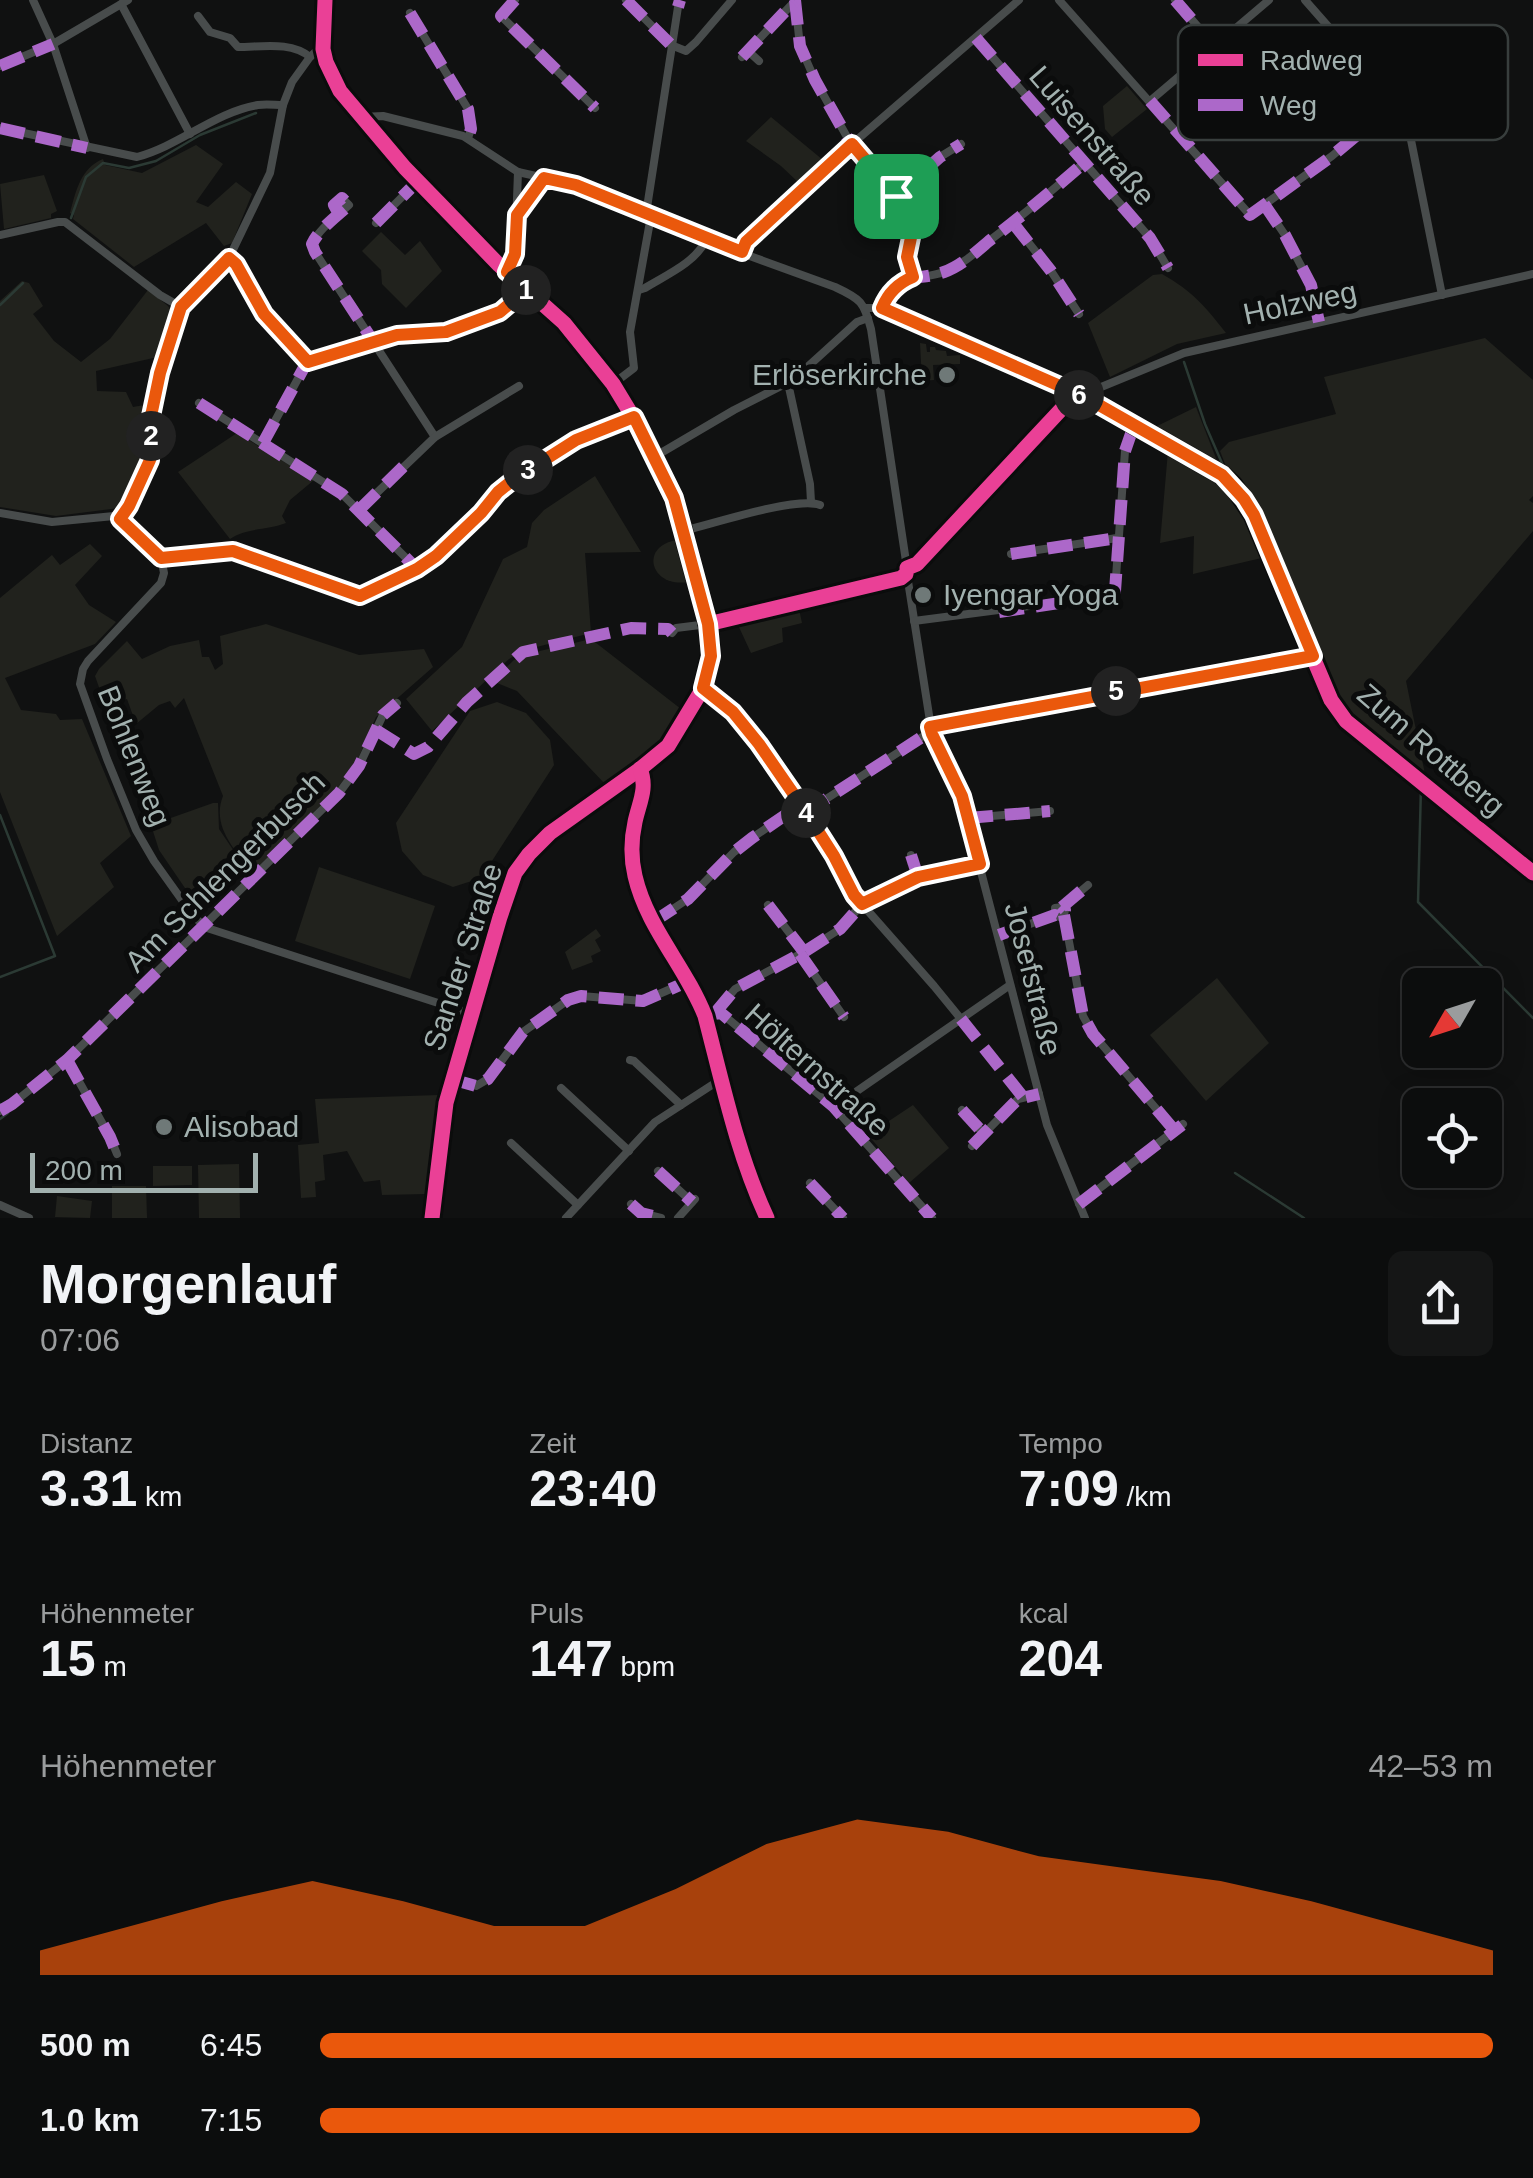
<!DOCTYPE html>
<html lang="de">
<meta charset="utf-8">
<style>
:root{--surface:#0c0d0d;--page:#151616;--text:#f1f3f6;--muted:#9a9c9d;--line:#2c2d2e;--accent:#ea580c}
body{margin:0;font-family:Arial,sans-serif;background:var(--page);color:var(--text);height:100vh;display:flex;flex-direction:column;font-size:38px;white-space:nowrap}
*{box-sizing:border-box;margin:0}
p{font-size:32px;color:var(--muted)}
.icon{flex:none;width:55px;height:55px;fill:none;stroke:currentColor;stroke-width:2;stroke-linecap:round;stroke-linejoin:round}
.map{position:relative;height:1218px;overflow:hidden}
.drawer{display:flex;flex-direction:column;background:var(--surface);flex:1}
.drawer>*{flex:none}
.needle{width:65px;rotate:231deg}
.fabs{position:absolute;left:1402px;top:968px;display:grid;gap:20px}
.fabs a{display:grid;place-items:center;width:100px;height:100px;border-radius:15px;background:var(--surface);box-shadow:0 5px 25px #0003,0 0 0 2px var(--line);font-size:50px}
.scale{position:absolute;left:30px;bottom:25px;width:228px;box-sizing:border-box;padding-left:10px;border:5px solid #a2b1af;border-top:0;font-size:28px;line-height:35px;white-space:nowrap;color:#a2b1af;-webkit-text-stroke:8px #0b0c0c;paint-order:stroke}
.pin{position:absolute;display:grid;place-items:center;width:85px;height:85px;color:#fff;margin:-42px;border-radius:20px;box-shadow:0 5px 15px #0006}
.km{position:absolute;width:50px;height:50px;margin:-25px;border-radius:50%;background:#222;color:#fff;font-size:28px;line-height:50px;text-align:center}
.round{display:grid;place-items:center;flex:none;width:105px;height:105px;border-radius:15px;background:var(--page)}
.overview{display:flex;align-items:center;justify-content:space-between;height:170px;padding:0 40px}
h1{font-size:55px;font-weight:700;line-height:75px}
.metrics{display:grid;grid-template-columns:repeat(3,1fr);gap:15px;height:170px;padding:10px 40px}
.metrics div{display:grid;align-content:center}
.metrics b{font-size:50px;font-weight:700}
.metrics small{font-size:28px;font-weight:400}
.metrics p{font-size:28px}
.chart{height:280px;padding:20px 40px}
.chart p{display:flex;justify-content:space-between}
.chart svg{width:100%;height:180px;margin-top:10px;fill:var(--accent);opacity:.7}
ul{padding:0 40px;list-style:none;font-size:32px}
li{display:grid;grid-template-columns:160px 120px 1fr;align-items:center;height:75px}
li i{height:25px;border-radius:12px;background:var(--accent)}
.map>svg:first-child{display:block}
</style>
<div class="map">
<svg width="1533" height="1218" viewBox="0 0 1533 1218">
<rect width="100%" height="100%" fill="#101111"/>
<g fill="#21221d">
<path d="M1127 86 1147 109 1112 137 1105 129 1103 106Z"/>
<path d="M771 117 823 160 799 183 781 166 746 141Z"/>
<path d="M196 145 223 164 196 202 208 207 236 182 252 194 232 243 224 246 206 223 134 267 73 219 74 215 70 213C76 190 81 168 103 159L105 165 142 173Z"/>
<path d="M44 175 57 211 51 214V218L4 229 0 184Z"/>
<path d="M381 232 405 255 420 241 442 271 406 308 382 284 381 270 362 251Z"/>
<path d="M1162 274C1192 291 1205 306 1226 333L1177 344 1110 377 1088 323 1153 275Z"/>
<path d="M22 281 29 283 43 306 33 314 54 341 81 362 110 339 148 290 168 306 175 316 162 356 96 371 97 391 126 392 133 407 150 404 146 420 143 464 119 508 56 516 0 507V301Z"/>
<path d="M1485 338 1533 380V496L1529 500 1533 503V531L1406 681 1426 779 1349 716 1335 698 1262 521 1247 488 1227 469 1220 451 1229 442 1336 414 1324 377Z"/>
<path d="M920 343 926 344 927 352H930V347H935L936 350 946 351 947 356 960 355V364L933 365 934 380 922 381Z"/>
<path d="M1196 407 1219 466 1151 429Z"/>
<path d="M237 433 314 480 290 500 282 516 286 523C268 530 246 528 230 539L178 472Z"/>
<path d="M1168 451 1228 488 1249 520 1266 557 1193 574 1194 536 1160 543Z"/>
<path d="M595 476 641 552 585 553 591 633 525 650 509 659 432 731 406 699 462 647 503 559 527 547 532 523 544 510Z"/>
<path d="M677 540 688 582C650 588 639 546 677 540Z"/>
<path d="M90 544 102 556 75 585 89 605 116 622 95 644 5 678 21 710 56 714 60 720 82 719 131 836 100 863 114 887 57 936 0 792V598L52 555 60 565Z"/>
<path d="M799 609 802 623 782 628 783 642 751 653 738 625Z"/>
<path d="M266 624 359 655 424 649 433 667 376 717 355 766 334 792 252 873C235 850 211 826 223 796L184 698 175 708 170 701 159 705 136 724 127 699 106 707 95 676 99 669 127 641 142 659 170 646 199 640 202 657H209L215 670 223 664 220 636Z"/>
<path d="M591 639 681 709 659 745 605 784 517 691 492 681 514 660 527 654Z"/>
<path d="M497 702 526 713 550 740 554 765 481 878 453 887 423 875 402 851 396 823 470 711Z"/>
<path d="M213 803H218L219 829 244 866 200 910 159 850 151 825Z"/>
<path d="M319 867 435 906 410 979 295 941Z"/>
<path d="M596 929 601 936 595 940 601 951 591 956 593 962 572 970 565 952Z"/>
<path d="M1217 978 1269 1043 1206 1101 1150 1035Z"/>
<path d="M439 1095 426 1194 382 1195 380 1180 364 1182 347 1151 323 1155 325 1180 315 1182 316 1197 301 1198 298 1145 319 1143 315 1099Z"/>
<path d="M913 1105 949 1148 909 1183 868 1135Z"/>
<path d="M239 1164 240 1218H199L198 1165Z"/>
<path d="M153 1166H192V1185L153 1186Z"/>
<path d="M112 1186H146L147 1218H112Z"/>
<path d="M57 1196 92 1201 90 1218 55 1217Z"/>
</g>
<g fill="none" stroke-linecap="round" stroke-linejoin="round">
<g stroke="#2b3a34" stroke-width="2.5">
<path d="M71 218 86 177 103 163 129 168 156 161 200 135 256 113"/>
<path d="M0 305 23 283"/>
<path d="M1184 362 1205 424 1228 477"/>
<path d="M1310 661 1335 716 1372 747"/>
<path d="M1421 786 1418 902 1533 1018"/>
<path d="M0 815 55 956 0 977"/>
<path d="M0 1104 1 1105"/>
<path d="M0 1119 8 1113 6 1111"/>
<path d="M1235 1173 1304 1218"/>
</g>
<g stroke="#484c4c" stroke-width="8">
<path d="M33 0 53 44 87 148"/>
<path d="M515 0 501 16 595 108"/>
<path d="M626 0 671 45 686 51 696 42 732 0"/>
<path d="M795 0 800 46 815 80 851 144 913 217 914 223 907 257 913 277"/>
<path d="M1059 0 1250 215 1332 156 1396 102"/>
<path d="M1175 0 1267 107"/>
<path d="M1305 0 1406 115 1442 295"/>
<path d="M121 4 190 134"/>
<path d="M410 13 468 109 471 129 468 138"/>
<path d="M198 16 210 32 230 38 238 47C262 47 291 41 310 57"/>
<path d="M976 38 1150 238 1168 268"/>
<path d="M748 51 759 61"/>
<path d="M742 57 795 1"/>
<path d="M0 66 53 44 128 0"/>
<path d="M1150 101 1269 0"/>
<path d="M362 117 383 116 463 136 518 172 576 185 706 240 835 287C861 299 864 302 871 329L907 568 906 574 901 578 708 624 676 628 672 633"/>
<path d="M0 128 137 157C179 146 215 112 258 105 266 104 275 105 283 105"/>
<path d="M896 196 940 157 961 144"/>
<path d="M1264 204 1285 235 1311 285 1319 322"/>
<path d="M519 211 543 178"/>
<path d="M339 214 334 205 342 198 349 205C336 217 319 229 312 244L315 252 435 437"/>
<path d="M646 214 678 7"/>
<path d="M376 223 418 181"/>
<path d="M1013 223 1051 271 1079 314"/>
<path d="M0 235 58 222H65L160 295 181 307"/>
<path d="M742 253 746 242 801 188 1019 0"/>
<path d="M229 258 236 264 263 314 307 362 397 335 446 332 501 313 527 289"/>
<path d="M507 272 515 252 518 172"/>
<path d="M639 290 645 288C666 275 695 263 706 240"/>
<path d="M865 308H882L1085 397 1222 475 1233 485 1253 515 1331 700 1346 721 1533 873"/>
<path d="M882 308C896 270 916 282 944 272 961 266 976 252 989 241 1022 216 1054 189 1085 162"/>
<path d="M788 383 810 484 811 502"/>
<path d="M613 384 634 368 630 332 651 216"/>
<path d="M1085 397 1089 392 1184 353 1533 274"/>
<path d="M199 403 342 494 417 569"/>
<path d="M263 443 307 362"/>
<path d="M654 457 734 410 793 380 857 322 868 318"/>
<path d="M359 510 435 437 519 386"/>
<path d="M0 513 52 522 114 516 161 558 164 573 161 583 88 661 83 669 80 684 107 759 136 830 154 861 194 917 207 928 472 1014"/>
<path d="M120 519 129 506 150 460 151 416 161 373 181 307 229 258 270 173 283 105 292 82 310 57 323 45"/>
<path d="M684 531C711 524 798 496 820 505"/>
<path d="M1011 554 1117 538"/>
<path d="M161 558 233 551 350 594 364 595 423 566 450 544 498 492 513 480 576 439 633 417"/>
<path d="M907 568 917 564 1069 401 1073 392"/>
<path d="M904 576 908 581 932 734 961 795 1047 1125 1085 1218"/>
<path d="M914 621 1107 596 1115 591 1125 451 1134 425"/>
<path d="M703 688 733 712 749 732 834 857 854 895 934 986 961 1019"/>
<path d="M930 727 1313 656"/>
<path d="M806 812 922 737 932 734"/>
<path d="M968 818 1050 811"/>
<path d="M911 855 918 877"/>
<path d="M768 905 804 952"/>
<path d="M1062 907 1088 885"/>
<path d="M1064 915 1083 1016 1093 1034 1175 1131"/>
<path d="M653 922 688 899 734 852 752 838 800 805"/>
<path d="M999 935 1055 915 1059 917 1064 915 1065 910 1062 907 1055 908V915"/>
<path d="M800 954 844 1017"/>
<path d="M715 1013 735 989 804 952 840 929 862 904 918 877 980 864"/>
<path d="M711 1014 721 1013 834 1107 932 1218"/>
<path d="M67 1060 110 1137 117 1154"/>
<path d="M630 1060 634 1061 681 1105"/>
<path d="M451 1079 476 1086 488 1079 523 1032 568 1000 581 996 643 1001 689 981"/>
<path d="M561 1088 629 1151"/>
<path d="M834 1107 1010 985"/>
<path d="M962 1110 984 1134"/>
<path d="M0 1111 12 1104 67 1060 339 793 359 766 383 715 397 703"/>
<path d="M511 1143 578 1205"/>
<path d="M972 1146 1018 1099 1039 1094"/>
<path d="M658 1171 692 1202"/>
<path d="M810 1183 843 1218"/>
<path d="M631 1204 641 1213 661 1218"/>
<path d="M1079 1204 1183 1124"/>
<path d="M0 1205 29 1218"/>
<path d="M566 1218 655 1122 715 1083 722 1082"/>
<path d="M678 1218 695 1199"/>
</g>
<g stroke="#454848" stroke-width="11">
<path d="M325 0 323 49 326 62 340 91 405 168 442 206 499 265 564 323 613 384 633 417 674 498 708 624 711 651 703 688 668 746 640 769 550 833 529 854 515 873 500 917 446 1103 432 1218"/>
<path d="M640 769C648 788 639 803 635 822 631 840 631 859 635 876 647 928 686 967 705 1016 723 1085 737 1153 767 1218"/>
</g>
<g stroke="#ac68c9" stroke-width="12" stroke-dasharray="25 12" stroke-linecap="butt">
<path d="M515 0 501 16 595 108"/>
<path d="M626 0 671 45"/>
<path d="M795 0 800 46 815 80 851 144 913 217 914 223 907 257 913 277"/>
<path d="M1175 0 1267 107"/>
<path d="M678 7 680 0"/>
<path d="M410 13 468 109 471 129 468 138"/>
<path d="M976 38 1150 238 1168 268"/>
<path d="M742 57 795 1"/>
<path d="M0 66 53 44"/>
<path d="M1150 101 1250 215 1332 156 1396 102"/>
<path d="M0 128 87 148"/>
<path d="M896 196 940 157 961 144"/>
<path d="M1264 204 1285 235 1311 285 1319 322"/>
<path d="M339 214 334 205 342 198 349 205C336 217 319 229 312 244L315 252 373 341"/>
<path d="M376 223 418 181"/>
<path d="M1013 223 1051 271 1079 314"/>
<path d="M882 308C896 270 916 282 944 272 961 266 976 252 989 241 1022 216 1054 189 1085 162"/>
<path d="M199 403 342 494 417 569"/>
<path d="M263 443 307 362"/>
<path d="M359 510 408 462"/>
<path d="M1011 554 1117 538"/>
<path d="M999 612 1107 596 1115 591 1125 451 1134 425"/>
<path d="M376 730 414 754 428 747 467 702 523 652 631 628 668 629 672 633"/>
<path d="M806 812 922 737 932 734"/>
<path d="M968 818 1050 811"/>
<path d="M911 855 918 877"/>
<path d="M768 905 804 952"/>
<path d="M1062 907 1088 885"/>
<path d="M1064 915 1083 1016 1093 1034 1175 1131"/>
<path d="M653 922 688 899 734 852 752 838 800 805"/>
<path d="M999 935 1055 915 1059 917 1064 915 1065 910 1061 906"/>
<path d="M800 954 844 1017"/>
<path d="M715 1013 735 989 804 952 840 929 862 904 918 877 980 864"/>
<path d="M706 1015 721 1013 834 1107 932 1218"/>
<path d="M961 1019 1023 1097"/>
<path d="M67 1060 110 1137 117 1154"/>
<path d="M451 1079 476 1086 488 1079 523 1032 568 1000 581 996 643 1001 689 981"/>
<path d="M962 1110 984 1134"/>
<path d="M0 1111 12 1104 67 1060 339 793 359 766 383 715 397 703"/>
<path d="M972 1146 1018 1099 1039 1094"/>
<path d="M658 1171 692 1202"/>
<path d="M810 1183 843 1218"/>
<path d="M631 1204 641 1213 661 1218"/>
<path d="M1079 1204 1182 1125"/>
</g>
<g stroke="#0b0c0c" stroke-width="21">
<g id="cycleway">
<path d="M325 0 323 49 326 62 340 91 405 168 442 206 499 265 564 323 613 384 633 417 674 498 708 624 711 651 703 688 668 746 640 769 550 833 529 854 515 873 500 917 446 1103 432 1218"/>
<path d="M1085 397 1222 475 1233 485 1253 515 1331 700 1346 721 1533 873"/>
<path d="M907 568 917 564 1069 401 1073 392"/>
<path d="M708 624 901 578 906 574"/>
<path d="M640 769C648 788 639 803 635 822 631 840 631 859 635 876 647 928 686 967 705 1016 723 1085 737 1153 767 1218"/>
</g>
</g>
<use href="#cycleway" stroke="#ea4096" stroke-width="15"/>
</g>
<g fill="none" stroke-linecap="round" stroke-linejoin="round">
<g stroke="#fff" stroke-width="20">
<path id="route" d="M852 144 910 212 914 223 907 257 913 277C898 283 888 293 882 308L1085 397 1222 475 1244 499 1254 515 1313 656 930 727 932 734 962 796 980 864 918 877 862 904 854 895 834 856 806 812 759 744 733 712 703 688 711 656 708 624 674 498 634 417 576 440 513 480 498 492 481 513 436 556 417 569 360 596 233 551 161 558 120 519 129 506 150 460 151 416 160 373 181 307 229 258 236 264 264 314 308 362 397 335 446 332 500 312 527 289 507 272 515 254 517 215 544 178 576 185 742 252 746 242Z"/>
</g>
<use href="#route" stroke="#ea580c" stroke-width="12"/>
</g>
<g fill="#6f7978" stroke="#0b0c0c" stroke-width="4">
<circle cx="947" cy="375" r="10"/>
<circle cx="923" cy="595" r="10"/>
<circle cx="164" cy="1127" r="10"/>
</g>
<g text-anchor="middle" stroke-width="10" stroke-linejoin="round" paint-order="stroke">
<g font-size="30" fill="#a2b1af" stroke="#0b0c0c">
<text transform="translate(1092 136) rotate(49)" y="10">Luisenstraße</text>
<text transform="translate(1300 303) rotate(-12)" y="10">Holzweg</text>
<text transform="translate(1431 750) rotate(41)" y="10">Zum Rottberg</text>
<text transform="translate(134 756) rotate(68)" y="10">Bohlenweg</text>
<text transform="translate(225 872) rotate(-45)" y="10">Am Schlengerbusch</text>
<text transform="translate(463 957) rotate(-72)" y="10">Sander Straße</text>
<text transform="translate(1033 979) rotate(76)" y="10">Josefstraße</text>
<text transform="translate(817 1070) rotate(42)" y="10">Hölternstraße</text>
</g>
<g font-size="30" fill="#a2b1af" stroke="#0b0c0c" text-anchor="start">
<text x="927" y="385" text-anchor="end">Erlöserkirche</text>
<text x="943" y="605">Iyengar Yoga</text>
<text x="184" y="1137">Alisobad</text>
</g>
</g>
<rect x="1178" y="25" width="330" height="115" rx="15" fill="#0b0c0c" stroke="#383e3d" stroke-width="2.5"/>
<rect x="1198" y="54" width="45" height="12" fill="#ea4096"/>
<rect x="1198" y="99" width="45" height="12" fill="#ac68c9"/>
<g font-size="28" fill="#a2b1af">
<text x="1260" y="70">Radweg</text>
<text x="1260" y="115">Weg</text>
</g>
</svg>
<div class="fabs">
<a><svg class="needle" viewBox="-14 -14 28 28"><path d="M0-13l5 13h-10z" fill="#e53935"/><path d="M0 13l5-13h-10z" fill="#9a9c9d"/></svg></a>
<a><svg class="icon" aria-label="locate" viewBox="0 0 24 24"><circle cx="12" cy="12" r="6"/><path d="M12 2v4M12 18v4M2 12h4M18 12h4"/></svg></a>
</div>
<div class="scale">200 m</div>
<div class="pin" style="left:896px;top:196px;background:#1e9e55"><svg class="icon" aria-label="arrive" viewBox="0 0 24 24"><path d="M6 21V4h12l-3 4 3 4H6"/></svg></div>
<b class="km" style="left:526px;top:290px">1</b>
<b class="km" style="left:151px;top:436px">2</b>
<b class="km" style="left:528px;top:470px">3</b>
<b class="km" style="left:806px;top:813px">4</b>
<b class="km" style="left:1116px;top:691px">5</b>
<b class="km" style="left:1079px;top:395px">6</b>
</div>
<section class="drawer">
<div class="overview"><div><h1>Morgenlauf</h1><p>07:06</p></div><a class="round"><svg class="icon" aria-label="share" viewBox="0 0 24 24"><path d="M12 15V3M7 8l5-5 5 5M5 13v7h14v-7"/></svg></a></div>
<div class="metrics">
<div><p>Distanz</p><b>3.31<small> km</small></b></div>
<div><p>Zeit</p><b>23:40</b></div>
<div><p>Tempo</p><b>7:09<small> /km</small></b></div>
</div>
<div class="metrics">
<div><p>Höhenmeter</p><b>15<small> m</small></b></div>
<div><p>Puls</p><b>147<small> bpm</small></b></div>
<div><p>kcal</p><b>204</b></div>
</div>
<div class="chart"><p><span>Höhenmeter</span>42–53 m</p>
<svg viewBox="0 0 160 44" preserveAspectRatio="none"><path d="M0 44V38L10 32L20 26L30 21L40 26L50 32L60 32L70 23L80 12L90 6L100 9L110 15L120 18L130 21L140 26L150 32L160 38V44z"/></svg>
</div>
<ul>
<li><b>500 m</b>6:45<i style="width:100%"></i></li>
<li><b>1.0 km</b>7:15<i style="width:75%"></i></li>
</ul>
</section>
